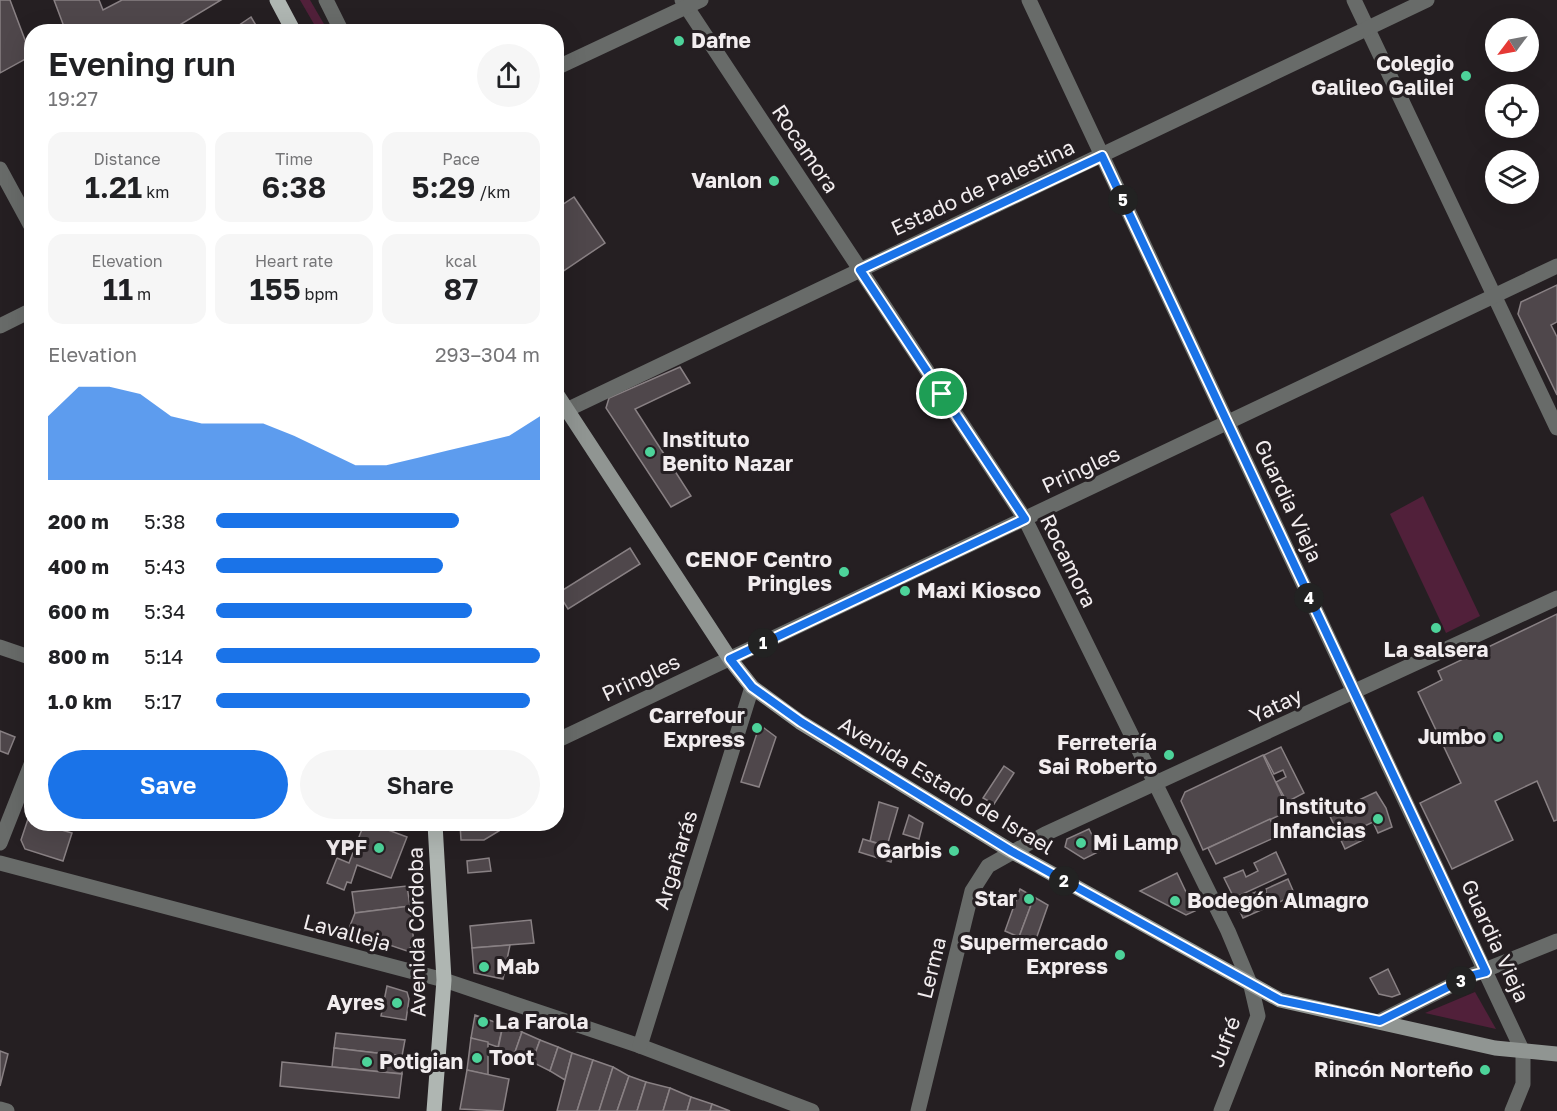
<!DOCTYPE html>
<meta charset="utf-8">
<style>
:root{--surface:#fff;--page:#f6f6f6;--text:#202124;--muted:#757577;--accent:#1a73e8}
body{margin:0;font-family:"Golos Text",sans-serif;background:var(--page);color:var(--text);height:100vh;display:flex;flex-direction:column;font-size:22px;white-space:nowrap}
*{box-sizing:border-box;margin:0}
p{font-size:20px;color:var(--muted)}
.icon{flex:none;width:33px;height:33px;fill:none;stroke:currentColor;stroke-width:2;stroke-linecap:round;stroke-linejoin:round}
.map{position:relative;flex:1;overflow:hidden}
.drawer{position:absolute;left:24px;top:24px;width:540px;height:807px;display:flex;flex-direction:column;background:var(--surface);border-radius:24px;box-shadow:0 6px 24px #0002}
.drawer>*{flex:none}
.needle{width:39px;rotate:238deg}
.tools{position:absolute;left:1485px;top:18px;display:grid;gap:12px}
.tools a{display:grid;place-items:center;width:54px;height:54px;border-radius:50%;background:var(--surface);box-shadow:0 6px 24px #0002;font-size:30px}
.pin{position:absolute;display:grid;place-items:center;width:51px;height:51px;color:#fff;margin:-26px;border:3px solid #fff;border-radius:50%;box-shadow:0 2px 6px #0007}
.km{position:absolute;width:30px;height:30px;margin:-15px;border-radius:50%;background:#222;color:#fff;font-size:16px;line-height:30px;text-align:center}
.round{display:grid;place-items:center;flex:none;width:63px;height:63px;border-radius:32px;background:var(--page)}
.summary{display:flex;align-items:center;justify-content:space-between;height:102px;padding:0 24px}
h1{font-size:33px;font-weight:600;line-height:45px}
.metrics{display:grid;grid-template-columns:repeat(3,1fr);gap:9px;height:102px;padding:6px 24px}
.metrics div{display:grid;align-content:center;border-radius:15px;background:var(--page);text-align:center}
.metrics b{font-size:30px;font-weight:600}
.metrics small{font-size:16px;font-weight:400}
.metrics p{font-size:16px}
.chart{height:168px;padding:12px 24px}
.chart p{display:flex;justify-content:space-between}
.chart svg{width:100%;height:108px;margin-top:6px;fill:var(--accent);opacity:.7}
.primary-button{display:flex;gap:12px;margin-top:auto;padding:12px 24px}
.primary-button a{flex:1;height:69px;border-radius:36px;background:var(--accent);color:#fff;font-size:24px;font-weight:600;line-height:69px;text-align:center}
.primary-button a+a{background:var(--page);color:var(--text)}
ul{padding:0 24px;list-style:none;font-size:20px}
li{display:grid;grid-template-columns:96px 72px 1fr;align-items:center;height:45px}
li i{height:15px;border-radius:8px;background:var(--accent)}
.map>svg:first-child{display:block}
</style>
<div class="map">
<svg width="1557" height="1111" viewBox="0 0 1557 1111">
<rect width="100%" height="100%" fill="#251f22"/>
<g fill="#51203a">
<path d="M300 0H310L328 31H318Z"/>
<path d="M1423 496 1480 616 1446 633 1390 514Z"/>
<path d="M1475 992 1496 1029 1425 1013Z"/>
</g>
<g fill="#4f474b" stroke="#898184" stroke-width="1.5">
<path d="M0 0H10L31 56 0 73Z"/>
<path d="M54 0H99L103 10 122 0H221L168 32H66Z"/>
<path d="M251 17 260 32H229Z"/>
<path d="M574 197 605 243 556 276V209Z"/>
<path d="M1557 285V322L1551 325 1557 337V395L1518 314 1521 302Z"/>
<path d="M680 367 690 383 635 409 691 496 671 507 606 408 609 398Z"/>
<path d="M630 548 640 564 568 609 558 593Z"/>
<path d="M1557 614V820L1554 821 1537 781 1495 801 1513 840 1452 869 1420 803 1461 783 1418 692 1442 680 1438 671Z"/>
<path d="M764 728 776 737 759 787 741 782 758 730Z"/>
<path d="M0 731 15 737 8 754 0 751Z"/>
<path d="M1281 747 1304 793 1287 802 1276 782 1286 777 1283 770 1274 774 1264 755Z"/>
<path d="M1263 755 1289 811 1203 850 1181 801 1185 792Z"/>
<path d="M1004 766 1014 773 994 804 983 798Z"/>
<path d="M1376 792 1386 808 1392 827 1378 833 1373 822 1358 829 1363 840 1345 849 1329 814Z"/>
<path d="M879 802 898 808 887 846 870 841Z"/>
<path d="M909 815 923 823 919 839 903 834Z"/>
<path d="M28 819 32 824H41L72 833 63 861 25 849 21 840Z"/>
<path d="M1270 819 1278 836 1216 864 1208 848Z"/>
<path d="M364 824H372L407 837 391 878 357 865 351 883 347 882 344 890 327 883 337 858 349 863Z"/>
<path d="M460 824H495L499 831 484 840H461Z"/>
<path d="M1089 829 1100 851 1084 859 1065 847 1067 839Z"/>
<path d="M863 839 895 849 891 862 859 852Z"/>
<path d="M1276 852 1286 874 1234 898 1224 878 1243 870 1246 877 1258 871 1254 863Z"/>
<path d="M489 858 491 871 468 873 467 861Z"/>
<path d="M1177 873 1195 911 1186 915 1140 891Z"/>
<path d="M1288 879 1295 895 1243 918 1235 901 1256 892 1259 897 1266 894V889Z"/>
<path d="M407 886 410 906 355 913 352 892Z"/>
<path d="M1020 889 1034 897 1019 937 1005 931Z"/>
<path d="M1034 897 1048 905 1035 942 1019 937Z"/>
<path d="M410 906 414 944 407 951 348 931 355 913Z"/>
<path d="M531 920 534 943 472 948 470 926Z"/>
<path d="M510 945 503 979 474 973 472 948Z"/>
<path d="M1388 969 1400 994 1392 997 1379 994 1370 978Z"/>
<path d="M387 986 407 992 409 999 406 1020 381 1016Z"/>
<path d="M475 1015 503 1025 498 1047 471 1038Z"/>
<path d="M503 1025 522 1032 514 1055 498 1049Z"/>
<path d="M522 1032 540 1040 532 1062 514 1055Z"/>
<path d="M336 1033 405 1040 402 1056 334 1048Z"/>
<path d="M471 1038 488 1042V1075L467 1070Z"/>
<path d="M540 1040 558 1047 550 1071 532 1062Z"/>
<path d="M558 1047 572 1053 565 1080 550 1071Z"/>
<path d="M334 1048 402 1056V1074L332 1067Z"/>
<path d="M0 1051 8 1054 0 1086Z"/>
<path d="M572 1053 593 1060 577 1111H557Z"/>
<path d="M593 1060 613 1067 599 1111H577Z"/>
<path d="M282 1062 402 1074 399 1098 280 1086Z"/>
<path d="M613 1067 629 1076 617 1111H599Z"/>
<path d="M467 1070 509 1079 503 1111 460 1109Z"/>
<path d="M629 1076 646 1082 637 1111H617Z"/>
<path d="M646 1082 670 1088 663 1111H637Z"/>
<path d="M670 1088 691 1097 687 1111H663Z"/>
<path d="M691 1097 712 1104 710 1111H687Z"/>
<path d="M712 1104 730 1111H710Z"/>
</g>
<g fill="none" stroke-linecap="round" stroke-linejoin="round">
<g stroke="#686b69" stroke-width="15">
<path d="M326 0 342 32"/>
<path d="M682 0 1025 519 1228 931 1251 986 1258 1016 1221 1111"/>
<path d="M1029 0 1523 1052V1084L1512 1111"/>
<path d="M1354 0 1557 428"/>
<path d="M556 68 701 0"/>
<path d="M0 169 32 228"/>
<path d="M0 326 32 310"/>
<path d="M556 415 1427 0"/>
<path d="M0 647 32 658"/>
<path d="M556 741 1557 266"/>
<path d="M0 843 32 762"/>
<path d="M0 863 444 980 640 1046 812 1111"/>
<path d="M1380 1021 1470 976 1557 941"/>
<path d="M640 1046 752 687"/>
<path d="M0 1109 7 1111"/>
<path d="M918 1111 972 891 988 866 1045 834 1557 598"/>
</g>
<path stroke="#909592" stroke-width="15" d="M556 393 730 659 752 687 800 722 1011 851 1280 1000 1495 1048 1557 1054"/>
<g stroke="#afb6b2" stroke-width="15">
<path d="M277 0 294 32"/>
<path d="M434 1111 444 980 435 824"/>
</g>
</g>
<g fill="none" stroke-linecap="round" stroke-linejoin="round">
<g stroke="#fff" stroke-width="12">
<path id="route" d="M1102 156 1486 972 1470 976 1380 1021 1280 1000 1011 851 801 722 752 687 730 659 1025 519 860 270Z"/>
</g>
<use href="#route" stroke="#1a73e8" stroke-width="8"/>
</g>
<g fill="#4dd39a" stroke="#251f22" stroke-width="2">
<circle cx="679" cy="41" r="6"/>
<circle cx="1466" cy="76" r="6"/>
<circle cx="774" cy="181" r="6"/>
<circle cx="650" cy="452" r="6"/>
<circle cx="844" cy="572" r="6"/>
<circle cx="905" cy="591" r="6"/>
<circle cx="1436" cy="628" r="6"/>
<circle cx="757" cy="728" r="6"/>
<circle cx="1498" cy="737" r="6"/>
<circle cx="1169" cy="755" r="6"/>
<circle cx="1378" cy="819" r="6"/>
<circle cx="1081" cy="843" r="6"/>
<circle cx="379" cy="848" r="6"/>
<circle cx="954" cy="851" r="6"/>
<circle cx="1029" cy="899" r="6"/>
<circle cx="1175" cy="901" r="6"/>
<circle cx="1120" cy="955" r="6"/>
<circle cx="484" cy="967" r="6"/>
<circle cx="397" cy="1003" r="6"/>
<circle cx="483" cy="1022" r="6"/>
<circle cx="477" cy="1058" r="6"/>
<circle cx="367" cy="1062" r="6"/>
<circle cx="1485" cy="1070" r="6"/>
</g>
<g text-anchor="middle" stroke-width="6" stroke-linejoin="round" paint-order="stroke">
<g font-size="21" font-weight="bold" fill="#f2edef" stroke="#251f22" text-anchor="end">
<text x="691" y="48" text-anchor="start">Dafne</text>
<text x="1454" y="71">Colegio<tspan x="1454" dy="24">Galileo Galilei</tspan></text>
<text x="762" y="188">Vanlon</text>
<text x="662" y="447" text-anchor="start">Instituto<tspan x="662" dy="24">Benito Nazar</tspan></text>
<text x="832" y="567">CENOF Centro<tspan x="832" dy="24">Pringles</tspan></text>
<text x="917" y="598" text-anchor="start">Maxi Kiosco</text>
<text x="1436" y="657" text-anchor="middle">La salsera</text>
<text x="745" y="723">Carrefour<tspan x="745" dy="24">Express</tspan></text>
<text x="1486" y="744">Jumbo</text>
<text x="1157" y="750">Ferretería<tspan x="1157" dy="24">Sai Roberto</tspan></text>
<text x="1366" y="814">Instituto<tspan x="1366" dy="24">Infancias</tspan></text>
<text x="1093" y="850" text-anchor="start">Mi Lamp</text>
<text x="367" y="855">YPF</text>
<text x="942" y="858">Garbis</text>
<text x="1017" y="906">Star</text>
<text x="1187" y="908" text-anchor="start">Bodegón Almagro</text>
<text x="1108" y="950">Supermercado<tspan x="1108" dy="24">Express</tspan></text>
<text x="496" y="974" text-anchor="start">Mab</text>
<text x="385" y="1010">Ayres</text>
<text x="495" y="1029" text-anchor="start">La Farola</text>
<text x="489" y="1065" text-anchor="start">Toot</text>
<text x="379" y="1069" text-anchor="start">Potigian</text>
<text x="1473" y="1077">Rincón Norteño</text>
</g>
<g font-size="21" fill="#f2edef" stroke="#251f22">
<text transform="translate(805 149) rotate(56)" y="7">Rocamora</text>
<text transform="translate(983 188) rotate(-25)" y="7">Estado de Palestina</text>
<text transform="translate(1081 470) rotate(-25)" y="7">Pringles</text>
<text transform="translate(1288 501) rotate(65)" y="7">Guardia Vieja</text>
<text transform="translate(1068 561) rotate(64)" y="7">Rocamora</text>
<text transform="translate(641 678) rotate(-25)" y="7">Pringles</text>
<text transform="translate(1276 706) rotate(-25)" y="7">Yatay</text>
<text transform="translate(946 786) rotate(31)" y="7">Avenida Estado de Israel</text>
<text transform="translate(676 860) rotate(-73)" y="7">Argañarás</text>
<text transform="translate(417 932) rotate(-91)" y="7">Avenida Córdoba</text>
<text transform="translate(347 933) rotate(15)" y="7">Lavalleja</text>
<text transform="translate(1495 941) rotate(65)" y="7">Guardia Vieja</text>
<text transform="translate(932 968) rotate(-76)" y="7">Lerma</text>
<text transform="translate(1225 1042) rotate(-69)" y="7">Jufré</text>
</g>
</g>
</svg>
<div class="tools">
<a><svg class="needle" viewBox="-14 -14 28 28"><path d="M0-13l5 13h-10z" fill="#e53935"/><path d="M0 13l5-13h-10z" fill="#757577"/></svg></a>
<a><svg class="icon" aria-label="locate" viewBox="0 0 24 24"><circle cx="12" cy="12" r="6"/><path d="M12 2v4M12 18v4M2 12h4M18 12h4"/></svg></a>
<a><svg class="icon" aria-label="layers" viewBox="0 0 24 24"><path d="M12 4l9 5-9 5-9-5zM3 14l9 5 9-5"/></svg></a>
</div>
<div class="pin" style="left:942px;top:394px;background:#1e9e55"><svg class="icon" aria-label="arrive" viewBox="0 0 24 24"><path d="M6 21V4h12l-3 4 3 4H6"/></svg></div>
<b class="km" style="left:763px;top:643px">1</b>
<b class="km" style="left:1064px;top:881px">2</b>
<b class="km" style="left:1461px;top:981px">3</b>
<b class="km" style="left:1309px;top:598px">4</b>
<b class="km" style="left:1123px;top:200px">5</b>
<section class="drawer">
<div class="summary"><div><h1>Evening run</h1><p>19:27</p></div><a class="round"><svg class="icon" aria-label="share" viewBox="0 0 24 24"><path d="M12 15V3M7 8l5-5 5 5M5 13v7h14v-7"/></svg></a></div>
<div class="metrics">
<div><p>Distance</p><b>1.21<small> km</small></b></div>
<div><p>Time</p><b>6:38</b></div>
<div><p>Pace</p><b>5:29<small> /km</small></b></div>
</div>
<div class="metrics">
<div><p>Elevation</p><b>11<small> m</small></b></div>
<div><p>Heart rate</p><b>155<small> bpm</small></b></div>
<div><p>kcal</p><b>87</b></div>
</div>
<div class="chart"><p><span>Elevation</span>293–304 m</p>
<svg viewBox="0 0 160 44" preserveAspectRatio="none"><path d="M0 44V18L10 6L20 6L30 9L40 18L50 21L60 21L70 21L80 26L90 32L100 38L110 38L120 35L130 32L140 29L150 26L160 18V44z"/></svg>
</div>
<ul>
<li><b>200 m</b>5:38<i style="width:75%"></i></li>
<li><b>400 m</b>5:43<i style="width:70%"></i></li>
<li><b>600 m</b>5:34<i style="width:79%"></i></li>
<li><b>800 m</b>5:14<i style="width:100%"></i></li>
<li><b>1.0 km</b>5:17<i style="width:97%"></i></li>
</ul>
<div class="primary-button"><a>Save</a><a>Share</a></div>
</section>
</div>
